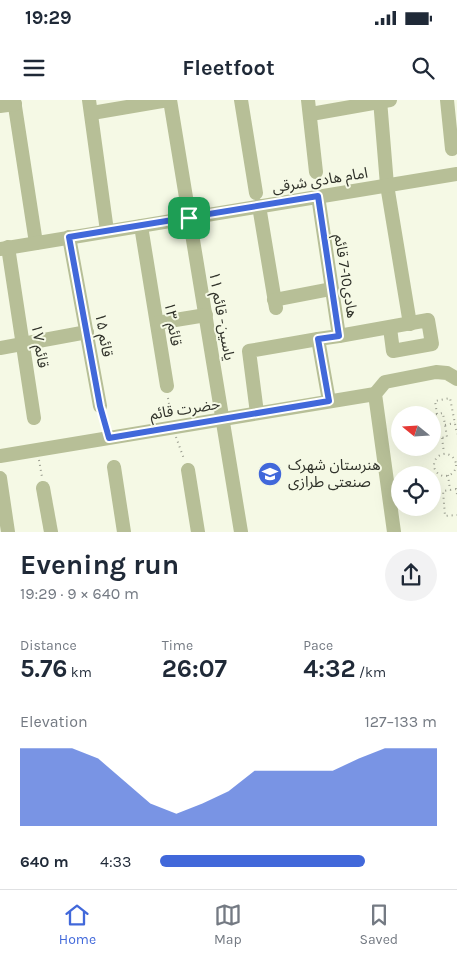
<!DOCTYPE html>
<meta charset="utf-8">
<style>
:root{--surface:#fff;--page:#f2f2f3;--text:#1f2937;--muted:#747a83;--line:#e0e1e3;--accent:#4168da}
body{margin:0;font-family:Karla,"Noto Sans Arabic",sans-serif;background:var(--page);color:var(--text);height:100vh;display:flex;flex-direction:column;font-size:19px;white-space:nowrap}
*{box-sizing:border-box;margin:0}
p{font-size:16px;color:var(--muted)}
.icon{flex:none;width:28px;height:28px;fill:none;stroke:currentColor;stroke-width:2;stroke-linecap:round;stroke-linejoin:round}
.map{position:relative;height:432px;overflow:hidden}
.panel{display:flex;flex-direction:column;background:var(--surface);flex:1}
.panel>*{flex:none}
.needle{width:32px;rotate:288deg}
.controls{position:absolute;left:391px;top:306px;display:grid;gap:10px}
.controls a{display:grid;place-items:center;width:50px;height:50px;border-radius:50%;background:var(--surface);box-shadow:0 5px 20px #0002;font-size:25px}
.pin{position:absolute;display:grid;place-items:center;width:42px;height:42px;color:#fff;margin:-21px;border-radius:10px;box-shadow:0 2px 8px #0006}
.round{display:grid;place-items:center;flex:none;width:52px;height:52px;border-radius:26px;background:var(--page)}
.overview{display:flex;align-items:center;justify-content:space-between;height:85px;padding:0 20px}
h1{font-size:28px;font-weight:700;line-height:38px}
.figures{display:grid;grid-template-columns:repeat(3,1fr);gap:8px;height:85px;padding:5px 20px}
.figures div{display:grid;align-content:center}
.figures b{font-size:25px;font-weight:700}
.figures small{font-size:14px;font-weight:400}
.figures p{font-size:14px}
.chart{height:140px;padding:10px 20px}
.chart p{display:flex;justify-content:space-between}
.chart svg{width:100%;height:90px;margin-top:5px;fill:var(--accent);opacity:.7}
ul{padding:0 20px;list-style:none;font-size:16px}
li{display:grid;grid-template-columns:80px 60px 1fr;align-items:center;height:38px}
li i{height:12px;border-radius:6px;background:var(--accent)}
.status{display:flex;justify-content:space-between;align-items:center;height:35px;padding:0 25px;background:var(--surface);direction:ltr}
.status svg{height:14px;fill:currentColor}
header{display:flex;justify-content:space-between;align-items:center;height:65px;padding:0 20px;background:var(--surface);font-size:22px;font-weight:700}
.tab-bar{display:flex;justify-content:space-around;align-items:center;height:70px;border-top:1px solid var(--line);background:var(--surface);font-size:14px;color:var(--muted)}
.tab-bar a{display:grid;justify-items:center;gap:2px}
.tab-bar .selected{color:var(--accent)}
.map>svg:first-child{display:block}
</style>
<div class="status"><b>19:29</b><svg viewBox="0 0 49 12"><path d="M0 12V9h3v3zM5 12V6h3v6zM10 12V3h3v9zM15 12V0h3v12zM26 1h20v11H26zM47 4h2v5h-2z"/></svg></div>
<header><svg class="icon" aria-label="menu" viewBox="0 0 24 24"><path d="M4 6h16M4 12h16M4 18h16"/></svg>Fleetfoot<svg class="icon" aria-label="search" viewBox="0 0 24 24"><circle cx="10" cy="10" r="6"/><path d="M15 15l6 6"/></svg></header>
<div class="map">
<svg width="457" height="432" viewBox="0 0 457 432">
<rect width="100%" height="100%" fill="#f5f9e5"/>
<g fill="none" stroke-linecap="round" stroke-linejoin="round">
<g stroke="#9a9d8f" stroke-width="2" stroke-dasharray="1 4" stroke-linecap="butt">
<path d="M168 298 171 316"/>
<path d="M437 314 435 301 450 298 457 334"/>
<path d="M431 315 443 313 447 337 435 339 432 325"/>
<path d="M103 316 106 328"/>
<path d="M445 325 455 323"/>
<path d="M176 337 184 359"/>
<path d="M442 338 444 353"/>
<circle cx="445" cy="365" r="11"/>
<path d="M39 360 42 377"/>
<path d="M448 375 450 390"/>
<path d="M457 394 456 389 443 391 445 416 457 415"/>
</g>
<g stroke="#b7bf97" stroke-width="14">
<path d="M14 0 36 143"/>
<path d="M89 0 107 131"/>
<path d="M170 0 241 432"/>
<path d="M241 0 256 93"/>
<path d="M308 0 316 72"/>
<path d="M380 0 387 85 410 224"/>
<path d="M447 0 452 49"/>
<path d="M0 6 15 4"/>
<path d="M92 13 168 0"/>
<path d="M311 14 390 0"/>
<path d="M318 96 339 236 318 239 329 301"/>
<path d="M259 106 276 208"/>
<path d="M141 126 167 286"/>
<path d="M69 137 100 306"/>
<path d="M8 147 34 318"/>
<path d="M0 149 457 74"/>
<path d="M274 200 331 189"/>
<path d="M157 223 206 215"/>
<path d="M339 236 428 220 432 244 393 251 390 228"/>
<path d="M0 248 87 232"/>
<path d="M257 313 249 251 318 239"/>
<path d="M0 356 375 294"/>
<path d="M114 367 124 432"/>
<path d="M188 370 198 432"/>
<path d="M0 378 8 432"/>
<path d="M43 388 51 432"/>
<path d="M394 432 375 294 385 282 436 272 447 273 457 279"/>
</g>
</g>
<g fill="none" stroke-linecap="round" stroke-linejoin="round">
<g stroke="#fff" stroke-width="10">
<path id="route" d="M318 96 339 236 318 239 329 301 109 338 100 306 69 137Z"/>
</g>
<use href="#route" stroke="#4168da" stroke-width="6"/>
</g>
<defs>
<g id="school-disc" transform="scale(1.25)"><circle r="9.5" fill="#4168da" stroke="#f5f9e5"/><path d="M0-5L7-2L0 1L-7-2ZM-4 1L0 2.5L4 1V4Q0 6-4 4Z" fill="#fff"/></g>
</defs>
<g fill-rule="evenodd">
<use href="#school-disc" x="270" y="374"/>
</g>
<g text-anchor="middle" stroke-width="4" stroke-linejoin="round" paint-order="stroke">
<g font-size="15" fill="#30322a" stroke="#f5f9e5">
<text transform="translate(320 80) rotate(-9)" y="5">امام هادی شرقی</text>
<text transform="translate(346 176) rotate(81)" y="5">هادی10-7 قائم</text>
<text transform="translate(222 216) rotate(80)" y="5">یاسین- قائم ۱۱</text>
<text transform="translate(173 224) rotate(81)" y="5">قائم ۱۳</text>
<text transform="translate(104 235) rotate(80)" y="5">قائم ۱۵</text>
<text transform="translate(40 246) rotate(81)" y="5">قائم ۱۷</text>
<text transform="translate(185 309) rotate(-9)" y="5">حضرت قائم</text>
</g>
<g font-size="15" fill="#30322a" stroke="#f5f9e5" text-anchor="start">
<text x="288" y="370">هنرستان شهرک<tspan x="288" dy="17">صنعتی طرازی</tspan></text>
</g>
</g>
</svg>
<div class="controls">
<a><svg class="needle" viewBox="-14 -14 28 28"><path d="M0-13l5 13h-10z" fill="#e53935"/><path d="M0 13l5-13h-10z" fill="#747a83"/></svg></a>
<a><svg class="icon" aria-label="locate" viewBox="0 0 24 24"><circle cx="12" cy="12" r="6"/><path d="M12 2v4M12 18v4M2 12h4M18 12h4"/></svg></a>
</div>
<div class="pin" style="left:189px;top:118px;background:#1e9e55"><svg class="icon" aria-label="arrive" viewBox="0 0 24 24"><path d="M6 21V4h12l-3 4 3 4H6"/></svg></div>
</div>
<section class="panel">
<div class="overview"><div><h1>Evening run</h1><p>19:29 · 9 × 640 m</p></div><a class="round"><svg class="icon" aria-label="share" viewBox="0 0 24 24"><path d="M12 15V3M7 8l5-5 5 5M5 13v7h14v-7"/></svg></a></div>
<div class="figures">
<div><p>Distance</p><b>5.76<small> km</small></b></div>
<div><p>Time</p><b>26:07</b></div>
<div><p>Pace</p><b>4:32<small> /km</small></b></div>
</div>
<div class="chart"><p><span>Elevation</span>127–133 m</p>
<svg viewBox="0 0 160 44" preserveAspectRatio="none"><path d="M0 44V6L10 6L20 6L30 11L40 22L50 33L60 38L70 33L80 27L90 17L100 17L110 17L120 17L130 11L140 6L150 6L160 6V44z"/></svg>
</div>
<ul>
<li><b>640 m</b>4:33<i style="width:74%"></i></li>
</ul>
</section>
<nav class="tab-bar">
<a class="selected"><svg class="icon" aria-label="home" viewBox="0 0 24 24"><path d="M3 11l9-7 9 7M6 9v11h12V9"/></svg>Home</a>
<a><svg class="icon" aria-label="map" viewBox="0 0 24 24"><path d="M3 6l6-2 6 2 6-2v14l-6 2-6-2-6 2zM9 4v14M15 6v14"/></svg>Map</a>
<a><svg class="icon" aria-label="saved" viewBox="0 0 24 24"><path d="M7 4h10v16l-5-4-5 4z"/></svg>Saved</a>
</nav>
